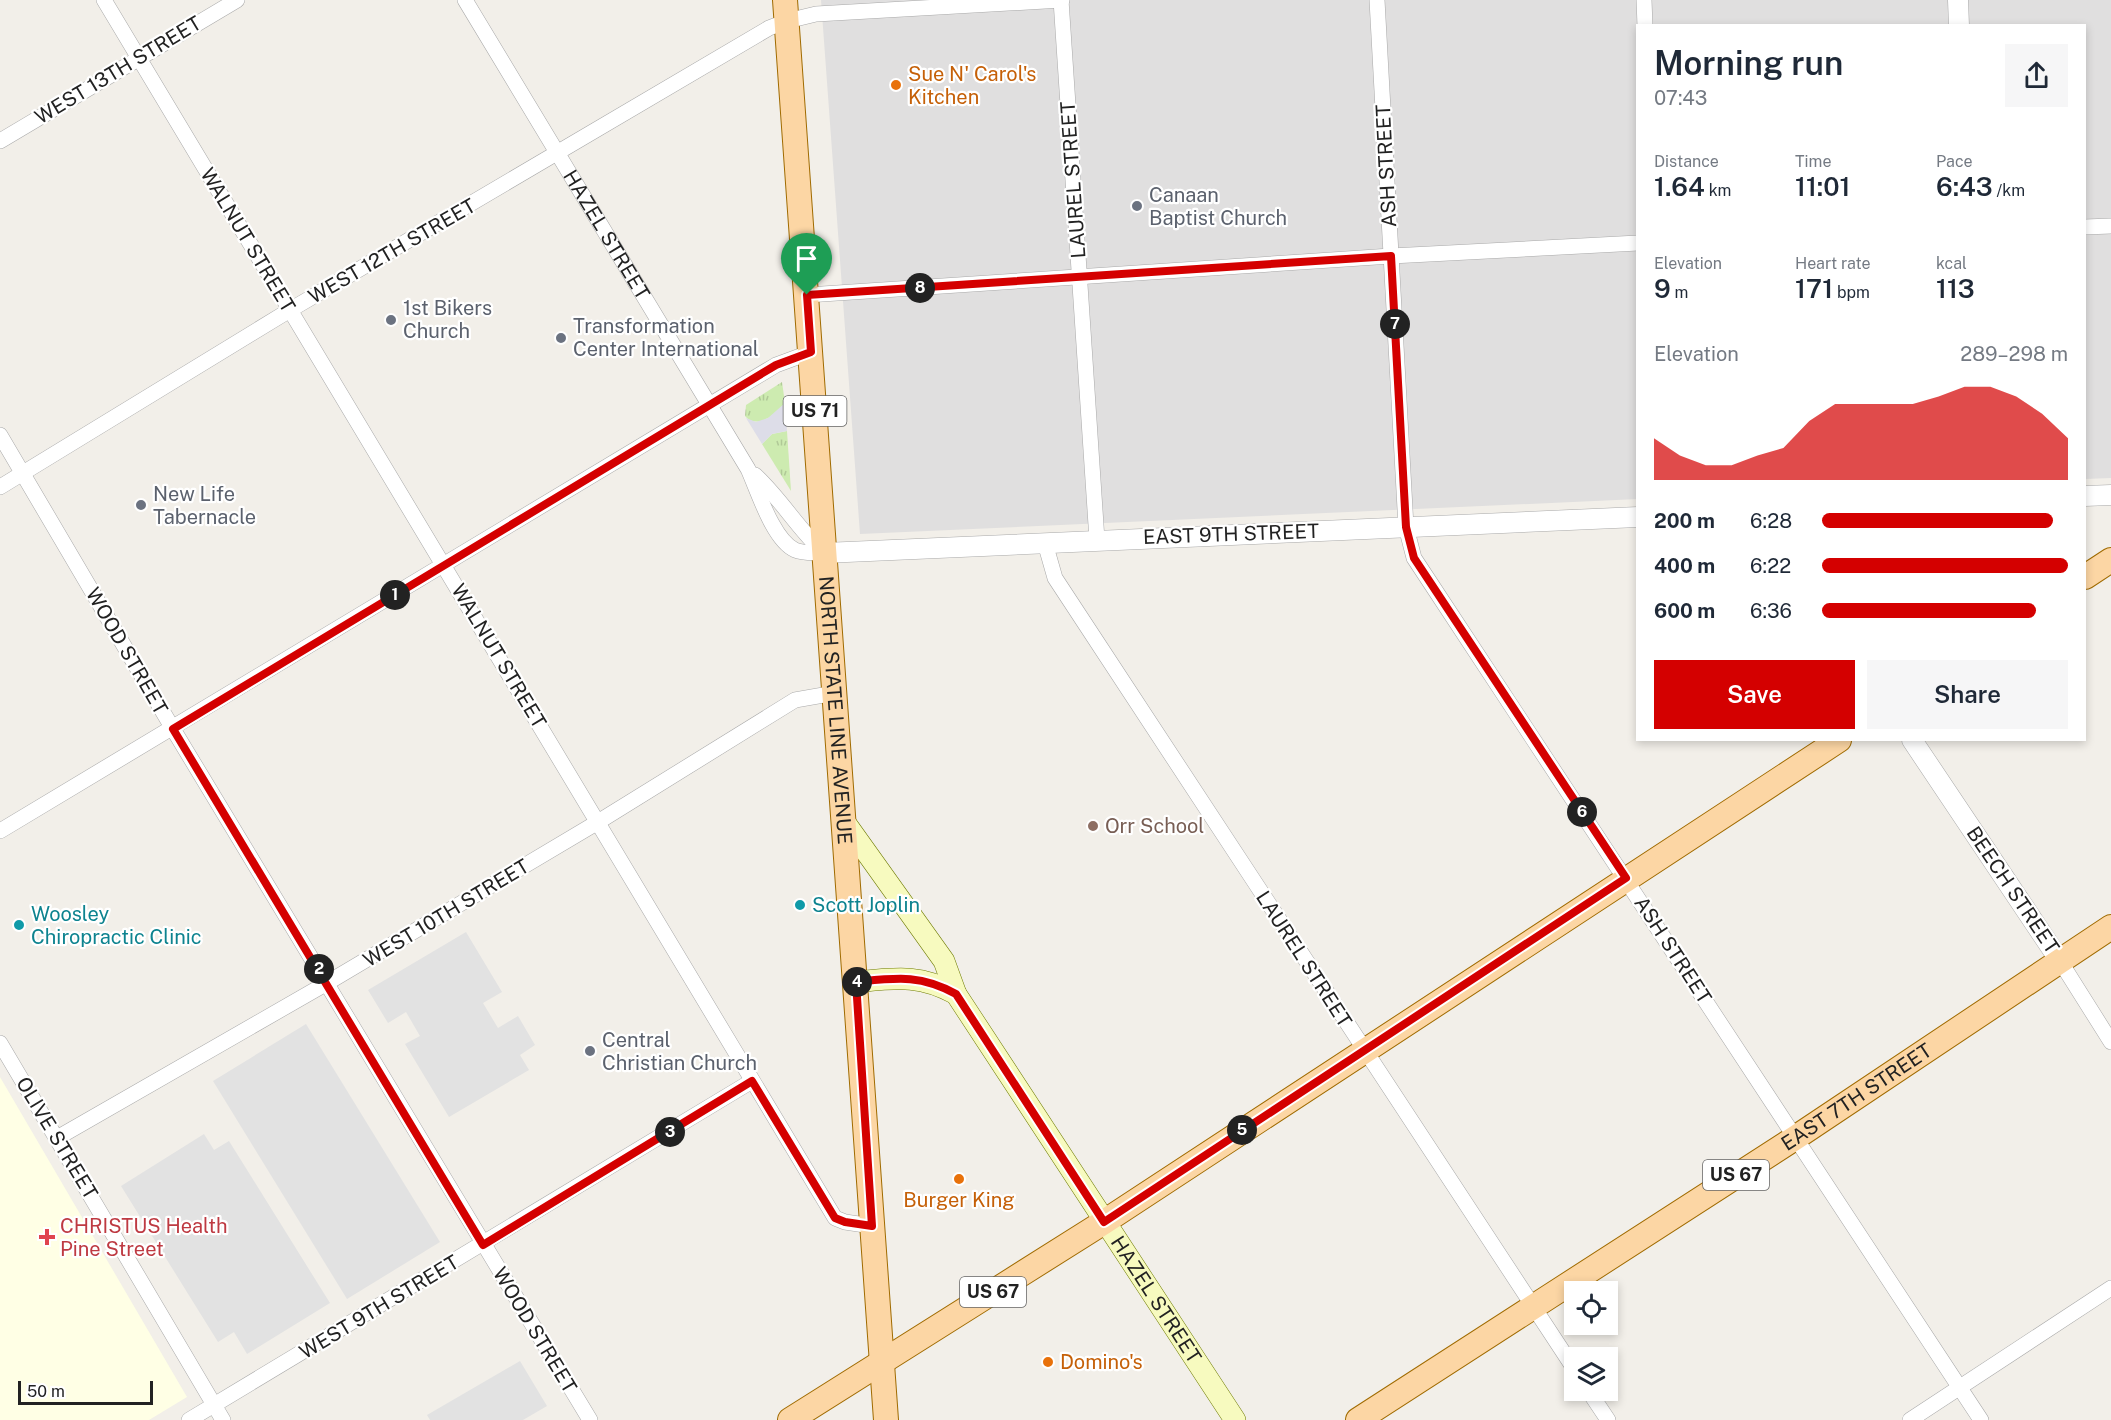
<!DOCTYPE html>
<meta charset="utf-8">
<style>
:root{--surface:#fff;--page:#f6f6f7;--text:#1f2937;--muted:#747a83;--accent:#d40000}
body{margin:0;font-family:"Public Sans",sans-serif;background:var(--page);color:var(--text);height:100vh;display:flex;flex-direction:column;font-size:22px;white-space:nowrap}
*{box-sizing:border-box;margin:0}
p{font-size:20px;color:var(--muted)}
.icon{flex:none;width:33px;height:33px;fill:none;stroke:currentColor;stroke-width:2;stroke-linecap:round;stroke-linejoin:round}
.map{position:relative;flex:1;overflow:hidden}
.drawer{position:absolute;left:1636px;top:24px;width:450px;height:717px;display:flex;flex-direction:column;background:var(--surface);border-radius:0px;box-shadow:0 3px 9px #0003}
.drawer>*{flex:none}
.controls{position:absolute;left:1564px;top:1281px;display:grid;gap:12px}
.controls a{display:grid;place-items:center;width:54px;height:54px;border-radius:0px;background:var(--surface);box-shadow:0 3px 9px #0003;font-size:30px}
.scale{position:absolute;left:18px;bottom:15px;width:135px;box-sizing:border-box;padding-left:6px;border:3px solid #222;border-top:0;font-size:16px;line-height:21px;white-space:nowrap;color:#222;-webkit-text-stroke:4px #fff;paint-order:stroke}
.pin{position:absolute;display:grid;place-items:center;width:51px;height:51px;color:#fff;margin:-62px -26px;border-radius:50% 50% 50% 0;rotate:-45deg;box-shadow:0 0 6px #0007}
.pin .icon{rotate:45deg}
.km{position:absolute;width:30px;height:30px;margin:-15px;border-radius:50%;background:#222;color:#fff;font-size:16px;line-height:30px;text-align:center}
.round{display:grid;place-items:center;flex:none;width:63px;height:63px;border-radius:0px;background:var(--page)}
.headline{display:flex;align-items:center;justify-content:space-between;height:102px;padding:0 18px}
h1{font-size:33px;font-weight:600;line-height:45px}
.figures{display:grid;grid-template-columns:repeat(3,1fr);gap:9px;height:102px;padding:6px 18px}
.figures div{display:grid;align-content:center}
.figures b{font-size:26px;font-weight:600}
.figures small{font-size:16px;font-weight:400}
.figures p{font-size:16px}
.chart{height:168px;padding:12px 18px}
.chart p{display:flex;justify-content:space-between}
.chart svg{width:100%;height:108px;margin-top:6px;fill:var(--accent);opacity:.7}
.button{display:flex;gap:12px;margin-top:auto;padding:12px 18px}
.button a{flex:1;height:69px;border-radius:0px;background:var(--accent);color:#fff;font-size:24px;font-weight:600;line-height:69px;text-align:center}
.button a+a{background:var(--page);color:var(--text)}
ul{padding:0 18px;list-style:none;font-size:20px}
li{display:grid;grid-template-columns:96px 72px 1fr;align-items:center;height:45px}
li i{height:15px;border-radius:8px;background:var(--accent)}
.map>svg:first-child{display:block}
</style>
<div class="map">
<svg width="2111" height="1420" viewBox="0 0 2111 1420">
<defs>
<pattern id="grass-tufts" width="24" height="20" patternUnits="userSpaceOnUse" patternTransform="scale(1.5)"><rect width="24" height="20" fill="#cdebb0"/><path d="M3 7l-1-3M5 7V3M7 7l1-3M15 17l-1-3M17 17v-4M19 17l1-3" fill="none" stroke="#b0c997"/></pattern>
</defs>
<rect width="100%" height="100%" fill="#f2efe9"/>
<path fill="#e0dfdf" d="M821 0H2111V478L2085 479V26H1638V499L860 534Z"/>
<path fill="#ffffe5" d="M0 1077 187 1397 149 1420H0Z"/>
<g fill="url(#grass-tufts)">
<path d="M782 382 785 403C778 414 756 430 745 416L746 405Z"/>
<path d="M787 431 791 491 762 444 772 434Z"/>
</g>
<g fill="#e2e2e2">
<path d="M466 932 502 992 483 1003 498 1028 518 1016 535 1045 520 1055 529 1070 449 1117 405 1044 420 1036 406 1012 388 1023 368 990Z"/>
<path d="M306 1024 440 1242 347 1299 213 1081Z"/>
<path d="M204 1134 214 1150 229 1141 330 1303 247 1354 234 1332 218 1342 121 1186Z"/>
<path d="M520 1361 547 1406 523 1420H430L427 1415Z"/>
</g>
<path fill="#dddde8" d="M785 403 787 431 772 434 762 444 746 418 756 422 768 418Z"/>
<g fill="none" stroke-linecap="round" stroke-linejoin="round">
<g stroke="#a9a9a9" stroke-width="16">
<g id="minor">
<path d="M104 0 835 1218 845 1222 872 1226"/>
<path id="s1" d="M465 0 748 469C758 491 773 540 795 550 804 554 815 552 824 553"/>
<path d="M1061 0 1097 540"/>
<path d="M1377 0 1406 527 1414 558 1981 1420"/>
<path d="M1644 0 1645 26"/>
<path d="M0 141 237 0"/>
<path d="M2085 227 2111 226"/>
<path d="M807 295 1391 256 1638 243"/>
<path d="M0 435 173 729 590 1420"/>
<path d="M755 475C781 499 798 529 824 553"/>
<path d="M0 487 290 310 769 28 787 21 816 14 1062 0"/>
<path d="M1045 543 1055 578 1575 1370"/>
<path d="M0 831 776 365 811 352"/>
<path d="M2060 961 2111 1042"/>
<path d="M0 1043 223 1420"/>
<path d="M57 1138 327 983 598 822 795 700 835 693"/>
<path d="M1588 1390 1608 1420"/>
<path d="M189 1420 752 1081"/>
<path d="M1910 1420 2111 1288"/>
</g>
</g>
<g stroke="#a9a9a9" stroke-width="21">
<g id="tertiary">
<path d="M1958 0 1959 26"/>
<path d="M2085 496 2111 495"/>
<path d="M824 553 1638 517"/>
<path d="M1912 740 2060 961"/>
</g>
</g>
<g stroke="#707d05" stroke-width="22">
<g id="secondary">
<path d="M844 821 944 961 956 994"/>
<path id="s2" d="M856 982C896 978 920 974 956 994L1235 1420"/>
</g>
</g>
<g stroke="#a06b00" stroke-width="26">
<g id="primary">
<path id="s3" d="M785 0 886 1420"/>
<path d="M2085 577 2111 560"/>
<path d="M790 1420 1104 1222 1839 740"/>
<path id="s4" d="M1358 1420 1795 1138 2111 927"/>
</g>
</g>
<use href="#minor" stroke="#fff" stroke-width="15"/>
<use href="#tertiary" stroke="#fff" stroke-width="20"/>
<use href="#secondary" stroke="#f7fabf" stroke-width="21"/>
<use href="#primary" stroke="#fcd6a4" stroke-width="24"/>
</g>
<g fill="none" stroke-linecap="round" stroke-linejoin="round">
<g stroke="#fff" stroke-width="12">
<path id="route" d="M1391 256 1406 527 1414 558 1626 878 1104 1222 956 994C920 974 896 978 856 982L872 1226 845 1222 835 1218 752 1081 483 1245 173 729 776 365 811 352 807 295Z"/>
</g>
<use href="#route" stroke="#d40000" stroke-width="8"/>
</g>
<g fill="#e8710a" stroke="#fff" stroke-width="2">
<circle cx="896" cy="85" r="6"/>
<circle cx="959" cy="1179" r="6"/>
<circle cx="1048" cy="1362" r="6"/>
</g>
<g fill="#6b7280" stroke="#fff" stroke-width="2">
<circle cx="1137" cy="206" r="6"/>
<circle cx="391" cy="320" r="6"/>
<circle cx="561" cy="338" r="6"/>
<circle cx="141" cy="505" r="6"/>
<circle cx="590" cy="1051" r="6"/>
</g>
<circle fill="#8d6e63" stroke="#fff" stroke-width="2" cx="1093" cy="826" r="6"/>
<g fill="#0f9aa8" stroke="#fff" stroke-width="2">
<circle cx="800" cy="905" r="6"/>
<circle cx="19" cy="925" r="6"/>
</g>
<path fill="#e0444e" stroke="#fff" stroke-width="2" d="M44 1228h6v6h6v6h-6v6h-6v-6h-6v-6h6z"/>
<g text-anchor="middle" stroke-width="4.5" stroke-linejoin="round" paint-order="stroke">
<g fill="#fff" stroke="#646464" stroke-width="1.5">
<rect x="783.5" y="396" width="63" height="30" rx="4.5"/>
<rect x="1703" y="1160" width="66" height="30" rx="4.5"/>
<rect x="960" y="1277" width="66" height="30" rx="4.5"/>
</g>
<g font-size="18" font-weight="bold" fill="#222">
<text x="815" y="417">US 71</text>
<text x="1736" y="1181">US 67</text>
<text x="993" y="1298">US 67</text>
</g>
<g font-size="20" fill="#222" stroke="#fff">
<text transform="translate(118 70) rotate(-31)" y="7">WEST 13TH STREET</text>
<text transform="translate(1386 166) rotate(-93)" y="7">ASH STREET</text>
<text transform="translate(1073 180) rotate(-94)" y="7">LAUREL STREET</text>
<text dy="7" stroke="none"><textPath href="#s1" startOffset="274">HAZEL STREET</textPath></text>
<text transform="translate(248 240) rotate(59)" y="7">WALNUT STREET</text>
<text transform="translate(392 251) rotate(-30)" y="7">WEST 12TH STREET</text>
<text transform="translate(1231 534) rotate(-2)" y="7">EAST 9TH STREET</text>
<text transform="translate(127 651) rotate(60)" y="7">WOOD STREET</text>
<text transform="translate(499 656) rotate(59)" y="7">WALNUT STREET</text>
<text dy="7" stroke="none"><textPath href="#s3" startOffset="712">NORTH STATE LINE AVENUE</textPath></text>
<text transform="translate(2013 890) rotate(56)" y="7">BEECH STREET</text>
<text transform="translate(446 913) rotate(-31)" y="7">WEST 10TH STREET</text>
<text transform="translate(1673 950) rotate(57)" y="7">ASH STREET</text>
<text transform="translate(1304 959) rotate(57)" y="7">LAUREL STREET</text>
<text dy="7" stroke="none"><textPath href="#s4" startOffset="594">EAST 7TH STREET</textPath></text>
<text transform="translate(57 1138) rotate(59)" y="7">OLIVE STREET</text>
<text dy="7" stroke="none"><textPath href="#s2" startOffset="468">HAZEL STREET</textPath></text>
<text transform="translate(379 1307) rotate(-31)" y="7">WEST 9TH STREET</text>
<text transform="translate(535 1330) rotate(59)" y="7">WOOD STREET</text>
</g>
<g font-size="20" fill="#c56008" stroke="#fff" text-anchor="start">
<text x="908" y="81">Sue N' Carol's<tspan x="908" dy="23">Kitchen</tspan></text>
<text x="959" y="1207" text-anchor="middle">Burger King</text>
<text x="1060" y="1369">Domino's</text>
</g>
<g font-size="20" fill="#5b616d" stroke="#fff" text-anchor="start">
<text x="1149" y="202">Canaan<tspan x="1149" dy="23">Baptist Church</tspan></text>
<text x="403" y="315">1st Bikers<tspan x="403" dy="23">Church</tspan></text>
<text x="573" y="333">Transformation<tspan x="573" dy="23">Center International</tspan></text>
<text x="153" y="501">New Life<tspan x="153" dy="23">Tabernacle</tspan></text>
<text x="602" y="1047">Central<tspan x="602" dy="23">Christian Church</tspan></text>
</g>
<g font-size="20" fill="#785e54" stroke="#fff" text-anchor="start">
<text x="1105" y="833">Orr School</text>
</g>
<g font-size="20" fill="#0d838f" stroke="#fff" text-anchor="start">
<text x="812" y="912">Scott Joplin</text>
<text x="31" y="921">Woosley<tspan x="31" dy="23">Chiropractic Clinic</tspan></text>
</g>
<g font-size="20" fill="#be3a42" stroke="#fff" text-anchor="start">
<text x="60" y="1233">CHRISTUS Health<tspan x="60" dy="23">Pine Street</tspan></text>
</g>
</g>
</svg>
<div class="controls">
<a><svg class="icon" aria-label="locate" viewBox="0 0 24 24"><circle cx="12" cy="12" r="6"/><path d="M12 2v4M12 18v4M2 12h4M18 12h4"/></svg></a>
<a><svg class="icon" aria-label="layers" viewBox="0 0 24 24"><path d="M12 4l9 5-9 5-9-5zM3 14l9 5 9-5"/></svg></a>
</div>
<div class="scale">50 m</div>
<div class="pin" style="left:807px;top:295px;background:#1e9e55"><svg class="icon" aria-label="arrive" viewBox="0 0 24 24"><path d="M6 21V4h12l-3 4 3 4H6"/></svg></div>
<b class="km" style="left:395px;top:595px">1</b>
<b class="km" style="left:319px;top:969px">2</b>
<b class="km" style="left:670px;top:1132px">3</b>
<b class="km" style="left:857px;top:982px">4</b>
<b class="km" style="left:1242px;top:1130px">5</b>
<b class="km" style="left:1582px;top:812px">6</b>
<b class="km" style="left:1395px;top:324px">7</b>
<b class="km" style="left:920px;top:288px">8</b>
<section class="drawer">
<div class="headline"><div><h1>Morning run</h1><p>07:43</p></div><a class="round"><svg class="icon" aria-label="share" viewBox="0 0 24 24"><path d="M12 15V3M7 8l5-5 5 5M5 13v7h14v-7"/></svg></a></div>
<div class="figures">
<div><p>Distance</p><b>1.64<small> km</small></b></div>
<div><p>Time</p><b>11:01</b></div>
<div><p>Pace</p><b>6:43<small> /km</small></b></div>
</div>
<div class="figures">
<div><p>Elevation</p><b>9<small> m</small></b></div>
<div><p>Heart rate</p><b>171<small> bpm</small></b></div>
<div><p>kcal</p><b>113</b></div>
</div>
<div class="chart"><p><span>Elevation</span>289–298 m</p>
<svg viewBox="0 0 160 44" preserveAspectRatio="none"><path d="M0 44V27L10 34L20 38L30 38L40 34L50 31L60 20L70 13L80 13L90 13L100 13L110 10L120 6L130 6L140 10L150 17L160 27V44z"/></svg>
</div>
<ul>
<li><b>200 m</b>6:28<i style="width:94%"></i></li>
<li><b>400 m</b>6:22<i style="width:100%"></i></li>
<li><b>600 m</b>6:36<i style="width:87%"></i></li>
</ul>
<div class="button"><a>Save</a><a>Share</a></div>
</section>
</div>
